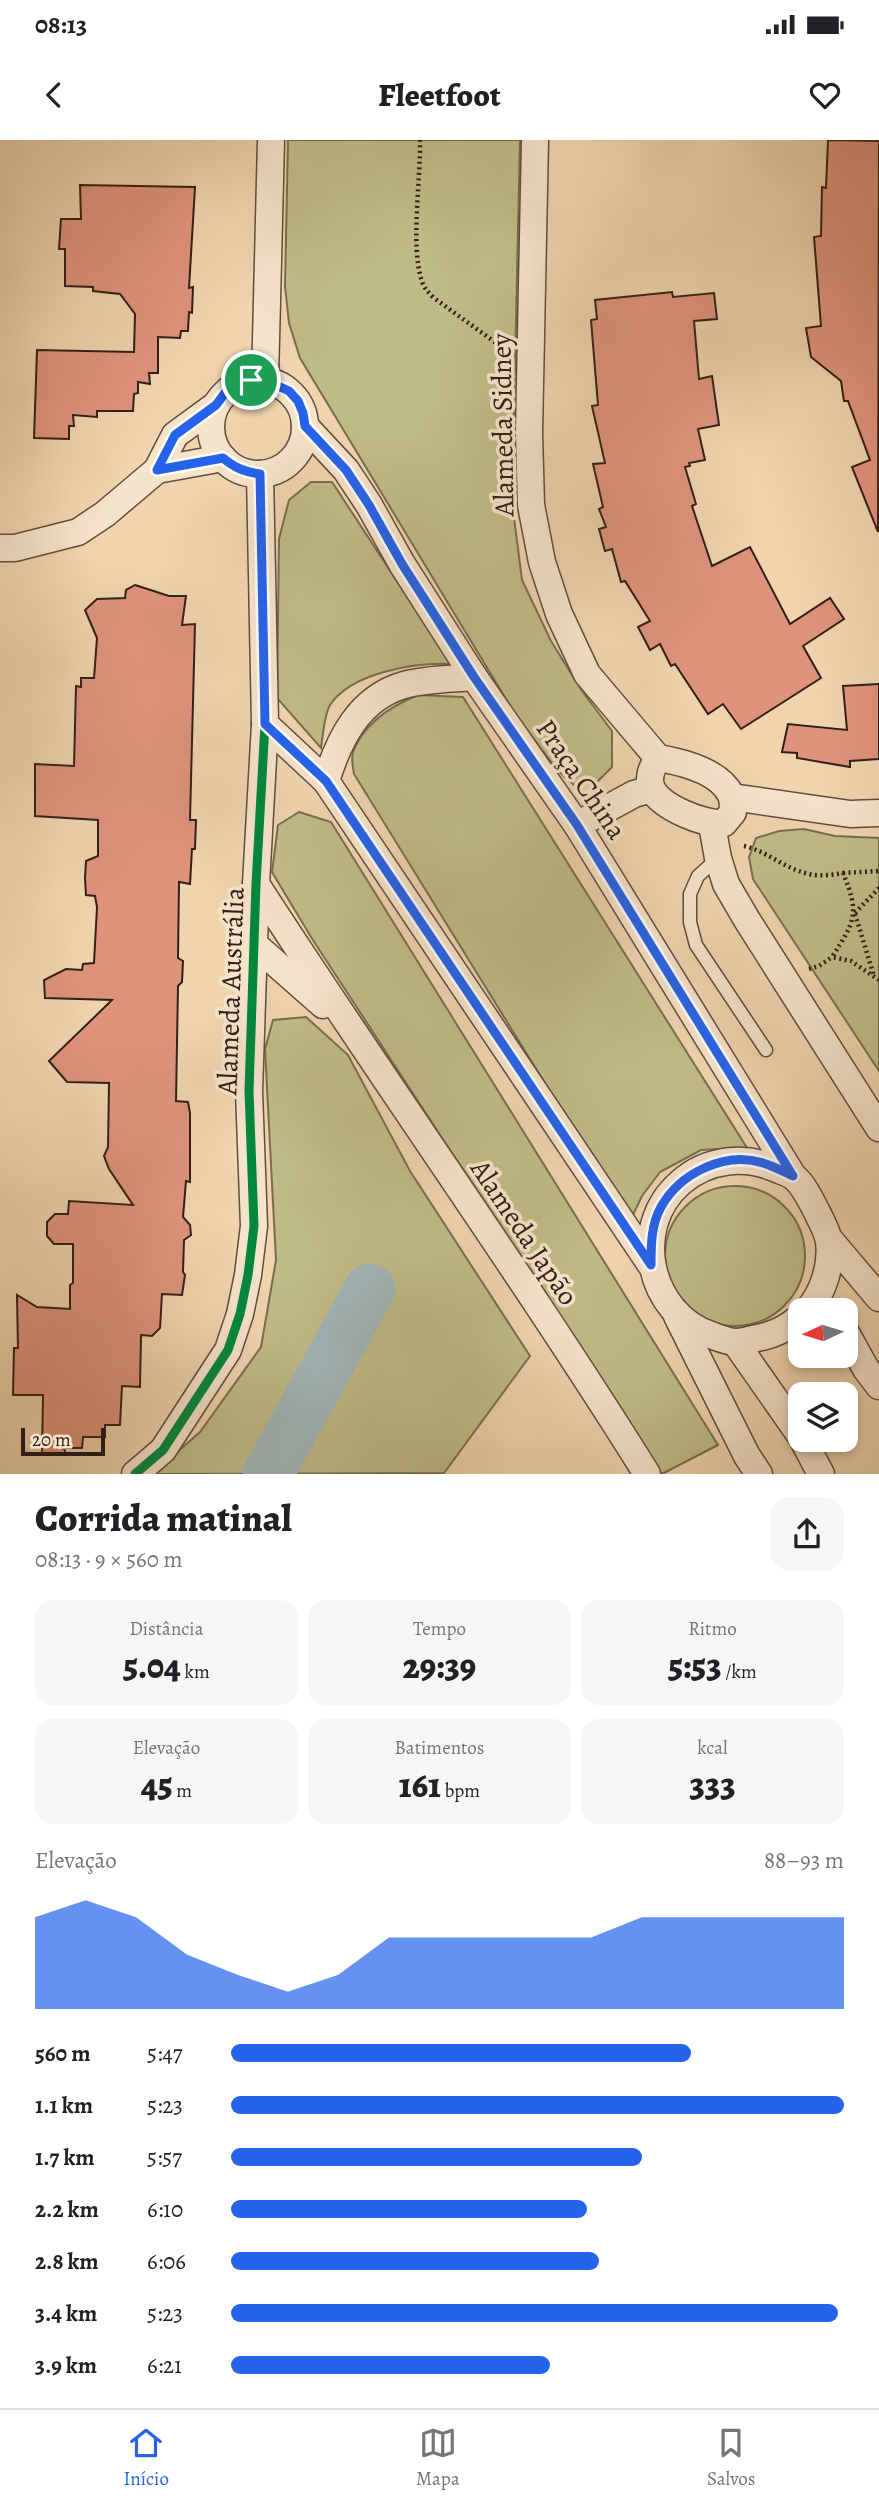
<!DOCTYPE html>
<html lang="pt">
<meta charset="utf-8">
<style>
:root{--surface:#fff;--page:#f6f6f6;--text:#202124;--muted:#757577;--line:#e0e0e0;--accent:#2563eb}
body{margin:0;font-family:Alegreya,serif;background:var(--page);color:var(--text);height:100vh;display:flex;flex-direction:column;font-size:26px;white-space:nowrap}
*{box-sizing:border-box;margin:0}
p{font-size:23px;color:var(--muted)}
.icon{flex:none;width:38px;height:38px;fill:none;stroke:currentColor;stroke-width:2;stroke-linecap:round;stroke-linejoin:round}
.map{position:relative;height:1334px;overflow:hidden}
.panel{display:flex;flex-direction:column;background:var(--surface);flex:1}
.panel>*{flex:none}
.needle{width:46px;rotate:266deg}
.controls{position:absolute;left:788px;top:1158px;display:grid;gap:14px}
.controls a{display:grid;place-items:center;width:70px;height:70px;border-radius:14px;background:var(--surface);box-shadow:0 4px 10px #0003;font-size:35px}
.scale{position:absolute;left:21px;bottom:18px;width:84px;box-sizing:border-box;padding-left:7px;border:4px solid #322018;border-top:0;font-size:19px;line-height:24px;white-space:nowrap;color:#322018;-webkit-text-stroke:5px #f5e3ca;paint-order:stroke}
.pin{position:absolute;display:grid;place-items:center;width:60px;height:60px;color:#fff;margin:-30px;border:4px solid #fff;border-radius:50%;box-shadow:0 2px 7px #0007}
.round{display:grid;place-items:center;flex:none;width:74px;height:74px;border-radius:21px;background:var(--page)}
.overview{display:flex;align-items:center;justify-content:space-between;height:119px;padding:0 35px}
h1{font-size:38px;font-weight:800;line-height:52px}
.figures{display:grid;grid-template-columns:repeat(3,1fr);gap:10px;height:119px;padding:7px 35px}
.figures div{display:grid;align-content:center;border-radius:18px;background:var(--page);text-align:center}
.figures b{font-size:35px;font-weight:800}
.figures small{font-size:19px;font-weight:400}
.figures p{font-size:19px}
.chart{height:196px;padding:14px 35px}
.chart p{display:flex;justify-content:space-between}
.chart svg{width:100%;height:126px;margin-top:7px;fill:var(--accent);opacity:.7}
ul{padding:0 35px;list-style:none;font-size:23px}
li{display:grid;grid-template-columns:112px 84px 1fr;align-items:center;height:52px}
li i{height:18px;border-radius:9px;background:var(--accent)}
.status{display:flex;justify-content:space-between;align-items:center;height:49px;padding:0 35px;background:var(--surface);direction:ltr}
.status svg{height:19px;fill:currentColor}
header{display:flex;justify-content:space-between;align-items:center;height:91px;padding:0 35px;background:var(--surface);font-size:32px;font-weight:800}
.dock{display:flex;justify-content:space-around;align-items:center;height:98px;border-top:2px solid var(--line);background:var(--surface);font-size:19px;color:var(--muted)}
.dock a{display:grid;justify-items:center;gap:4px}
.dock .on{color:var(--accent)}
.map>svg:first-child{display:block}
</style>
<div class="status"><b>08:13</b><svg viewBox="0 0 49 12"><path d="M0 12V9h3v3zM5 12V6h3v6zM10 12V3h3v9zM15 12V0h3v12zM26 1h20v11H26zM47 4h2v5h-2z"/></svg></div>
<header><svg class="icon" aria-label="back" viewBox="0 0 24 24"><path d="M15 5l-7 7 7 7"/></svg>Fleetfoot<svg class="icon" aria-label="heart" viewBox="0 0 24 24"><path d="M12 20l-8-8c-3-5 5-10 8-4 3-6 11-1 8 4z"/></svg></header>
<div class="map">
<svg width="879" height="1334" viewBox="0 0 879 1334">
<rect width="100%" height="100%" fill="#efd4ae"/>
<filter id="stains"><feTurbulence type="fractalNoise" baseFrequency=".00286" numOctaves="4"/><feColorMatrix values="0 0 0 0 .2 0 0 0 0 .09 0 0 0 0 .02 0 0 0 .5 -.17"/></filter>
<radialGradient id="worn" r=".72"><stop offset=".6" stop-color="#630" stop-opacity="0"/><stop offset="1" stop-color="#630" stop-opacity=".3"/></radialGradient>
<g fill="#bfbb86" stroke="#786e4f" stroke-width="2">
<path d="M288 0H520L512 362 522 440 551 501 582 551 612 591V627L597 642 574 645 557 630 515 574 300 218 289 183 285 146Z"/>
<path d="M311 342H332L451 524C415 522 351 533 330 565 324 575 323 596 321 608L277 558 279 399 289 360Z"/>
<path d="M418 555 463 557 749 1011 737 1008 701 1010 660 1032 642 1056 630 1081 354 634C353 628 351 619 353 612 364 583 391 566 418 555Z"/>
<path d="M299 672 331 682 718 1305 664 1333H660L311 797 272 732 278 685Z"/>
<path d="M804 689 835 696 879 698V931L753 739 749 717 756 698 779 691Z"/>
<path d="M306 877 348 915 410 1031 530 1216 444 1333 152 1334 200 1292 261 1207 276 1120 265 909 273 880Z"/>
<circle cx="735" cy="1116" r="70"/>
</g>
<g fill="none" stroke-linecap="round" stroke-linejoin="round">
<path stroke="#a1b5b8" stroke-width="51" d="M268 1334 370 1149"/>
</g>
<g fill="#df937d" stroke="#322018" stroke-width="2">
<path d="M828 0 879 1 878 392 852 327 870 320 848 261H844L841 241 811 217 806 188 821 186 814 97 821 96 822 47 826 48Z"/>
<path d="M80 45 195 47 189 148 193 147 192 173 189 172 188 191H181L180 198 158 197V233H149L150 244 138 242V253L134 254 133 271H97V277L73 275 74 286H69V299L34 298 37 210 134 212 135 174 120 154 93 151V147L65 146V109H59L61 79H81Z"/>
<path d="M672 152 673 157 714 153 717 179 694 181 699 239 712 236 719 285 698 289 705 320 689 323 690 326 685 327 696 364 692 366 712 426 750 407 790 484 830 458 844 479 803 506 821 538 741 589 723 564 708 574 675 524 671 526 660 504 650 510 638 487 650 481 625 441 621 442 612 409 605 411 599 389 606 387 599 369 603 367 593 324 605 323 592 266 598 265 591 180 597 179 595 160Z"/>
<path d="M135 445 169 456H186L182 485 195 484 190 680H196L195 709H192L190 744 179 742 178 818 183 821 182 842 178 846 176 961 188 962 190 973V1042L186 1041 183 1077 190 1085 191 1095 184 1100 183 1132 185 1135 182 1155 162 1154 160 1188 152 1196 141 1195 140 1247 122 1246 120 1285H105V1297H83L82 1308H64L66 1315 42 1314 43 1255H13L14 1208H18L17 1155 37 1167 70 1169V1145L73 1143V1104H54L47 1096V1082L55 1074H68L69 1061 133 1065 109 1029 104 1016 108 1007 109 943 67 942 49 921 112 860 45 858 44 840 66 829 82 830 83 824 94 823 97 767 95 756 86 755 85 738 86 721 98 716V680L35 676V624L74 626 76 546 81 547V538H94L97 498 85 470 97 459 125 458 126 450Z"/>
<path d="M879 544V619L850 621V627L797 618V613L782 612 788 584 847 590 843 546Z"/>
</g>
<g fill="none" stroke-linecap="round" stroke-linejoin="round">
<g stroke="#614d3e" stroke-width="15">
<path id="lane" d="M718 718 698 736 690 754V782L696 805 766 910"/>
</g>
<g stroke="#614d3e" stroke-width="29">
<g id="street">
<path d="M535 0 529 293 531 365 542 422 559 474 587 534 658 618"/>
<path d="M265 240 271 0"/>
<circle cx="258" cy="287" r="47"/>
<path d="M305 286 346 330 369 365 402 424 474 537 577 685 793 1036"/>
<path d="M157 330 223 318"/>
<path d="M0 408H15L78 392 105 374 157 330 175 295 216 265"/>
<path d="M265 584 326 641 651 1125"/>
<path d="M658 618C682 622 719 631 731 655 733 660 733 667 733 672L724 683C705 685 662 668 652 649 647 638 652 627 658 618Z"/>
<path d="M326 641C339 599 359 558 404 545 426 539 452 539 474 537"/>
<path d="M732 657 850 674 879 673"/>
<path d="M577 685 634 654 652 649"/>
<path d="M712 685 718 718 726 744 747 780 879 988"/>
<path d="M256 744C384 942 522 1134 647 1334"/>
<path d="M255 805 323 865"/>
<path d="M830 1100 879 1158"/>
<path d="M677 1176 747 1316 759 1334"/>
<path d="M800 1177C788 1188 774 1195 757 1198 751 1199 743 1202 736 1202 728 1202 719 1198 711 1195 649 1174 629 1088 680 1043 708 1018 746 1015 779 1030 784 1032 790 1034 794 1037 804 1045 811 1061 817 1072 821 1081 828 1092 829 1102 832 1125 823 1154 807 1171"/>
<path d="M845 1191 866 1229 879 1246"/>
<path d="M735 1202 800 1295"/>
<path d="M803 1300 821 1334"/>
<path d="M135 1334 163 1310 228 1210 240 1174 248 1135 254 1086 249 951 256 744 265 584 260 334"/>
</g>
</g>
<g stroke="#322018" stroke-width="4.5" stroke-dasharray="2 3.5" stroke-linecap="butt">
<path d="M420 0C421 37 410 108 422 141 424 148 428 152 434 158L503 208"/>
<path d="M744 706C766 711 783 727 805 733 817 737 831 735 843 733 860 774 855 781 832 817L851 821 879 840"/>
<path d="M843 733 879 731"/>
<path d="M855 773 879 748"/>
<path d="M855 774 874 836"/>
<path d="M809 829 819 826 832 817"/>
</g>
<use href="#lane" stroke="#f5e3ca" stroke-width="12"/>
<use href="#street" stroke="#f5e3ca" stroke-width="26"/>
<g stroke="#f5e3ca" stroke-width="13">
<g id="cycleway">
<path d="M305 286 346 330 369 365 402 424 474 537 577 685 793 1036"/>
<path d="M135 1334 163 1310 228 1210 240 1174 248 1135 254 1086 249 951 256 744 265 584 260 334"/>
</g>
</g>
<use href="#cycleway" stroke="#00873e" stroke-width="9"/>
</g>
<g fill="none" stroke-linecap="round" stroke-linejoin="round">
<g stroke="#fff" stroke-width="14">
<path id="route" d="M251 240H265L289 251 298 261 303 273 305 286 346 330 369 365 402 424 474 537 577 685 793 1036C784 1032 774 1026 763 1023 725 1011 680 1033 661 1067 651 1085 651 1105 651 1125L326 641 265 584 260 334C245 332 235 328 223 318L157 330 175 295 216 265 225 253 237 244Z"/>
</g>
<use href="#route" stroke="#2563eb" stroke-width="9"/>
</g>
<g text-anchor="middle" stroke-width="7" stroke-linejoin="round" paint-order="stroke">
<g font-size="28" fill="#322018" stroke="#f5e3ca">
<text transform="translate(502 285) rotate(-91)" y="10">Alameda Sidney</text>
<text transform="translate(582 639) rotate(56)" y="10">Praça China</text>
<text transform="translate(230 851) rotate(-88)" y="10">Alameda Austrália</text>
<text transform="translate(525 1092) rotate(56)" y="10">Alameda Japão</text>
</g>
</g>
<rect width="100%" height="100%" filter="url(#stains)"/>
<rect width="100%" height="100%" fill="url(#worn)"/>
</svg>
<div class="controls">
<a><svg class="needle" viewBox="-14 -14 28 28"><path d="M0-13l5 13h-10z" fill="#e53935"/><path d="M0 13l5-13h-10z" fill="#757577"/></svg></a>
<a><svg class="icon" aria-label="layers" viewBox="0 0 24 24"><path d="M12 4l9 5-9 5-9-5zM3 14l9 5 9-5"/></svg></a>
</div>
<div class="scale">20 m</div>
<div class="pin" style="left:251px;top:240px;background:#1e9e55"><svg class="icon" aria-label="arrive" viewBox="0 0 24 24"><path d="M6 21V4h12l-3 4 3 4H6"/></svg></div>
</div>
<section class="panel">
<div class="overview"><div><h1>Corrida matinal</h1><p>08:13 · 9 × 560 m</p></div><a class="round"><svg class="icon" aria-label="share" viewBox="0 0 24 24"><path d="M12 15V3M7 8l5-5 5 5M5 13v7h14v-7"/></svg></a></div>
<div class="figures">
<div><p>Distância</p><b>5.04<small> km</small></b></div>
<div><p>Tempo</p><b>29:39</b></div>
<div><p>Ritmo</p><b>5:53<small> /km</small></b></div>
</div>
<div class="figures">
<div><p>Elevação</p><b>45<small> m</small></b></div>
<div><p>Batimentos</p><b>161<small> bpm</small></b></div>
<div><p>kcal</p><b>333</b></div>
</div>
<div class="chart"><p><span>Elevação</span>88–93 m</p>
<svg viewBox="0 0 160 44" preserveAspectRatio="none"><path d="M0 44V12L10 6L20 12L30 25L40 32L50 38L60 32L70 19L80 19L90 19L100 19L110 19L120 12L130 12L140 12L150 12L160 12V44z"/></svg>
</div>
<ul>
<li><b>560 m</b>5:47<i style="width:75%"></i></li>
<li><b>1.1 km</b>5:23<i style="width:100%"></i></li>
<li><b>1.7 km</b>5:57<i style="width:67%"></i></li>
<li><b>2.2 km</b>6:10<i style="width:58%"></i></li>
<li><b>2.8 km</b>6:06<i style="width:60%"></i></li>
<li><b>3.4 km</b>5:23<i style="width:99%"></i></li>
<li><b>3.9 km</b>6:21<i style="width:52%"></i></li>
</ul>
</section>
<nav class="dock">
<a class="on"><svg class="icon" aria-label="home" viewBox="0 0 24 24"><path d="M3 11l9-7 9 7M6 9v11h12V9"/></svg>Início</a>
<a><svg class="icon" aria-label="map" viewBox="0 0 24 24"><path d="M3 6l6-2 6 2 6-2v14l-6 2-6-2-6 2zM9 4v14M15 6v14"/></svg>Mapa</a>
<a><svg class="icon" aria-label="saved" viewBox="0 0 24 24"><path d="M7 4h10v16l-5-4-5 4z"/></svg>Salvos</a>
</nav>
